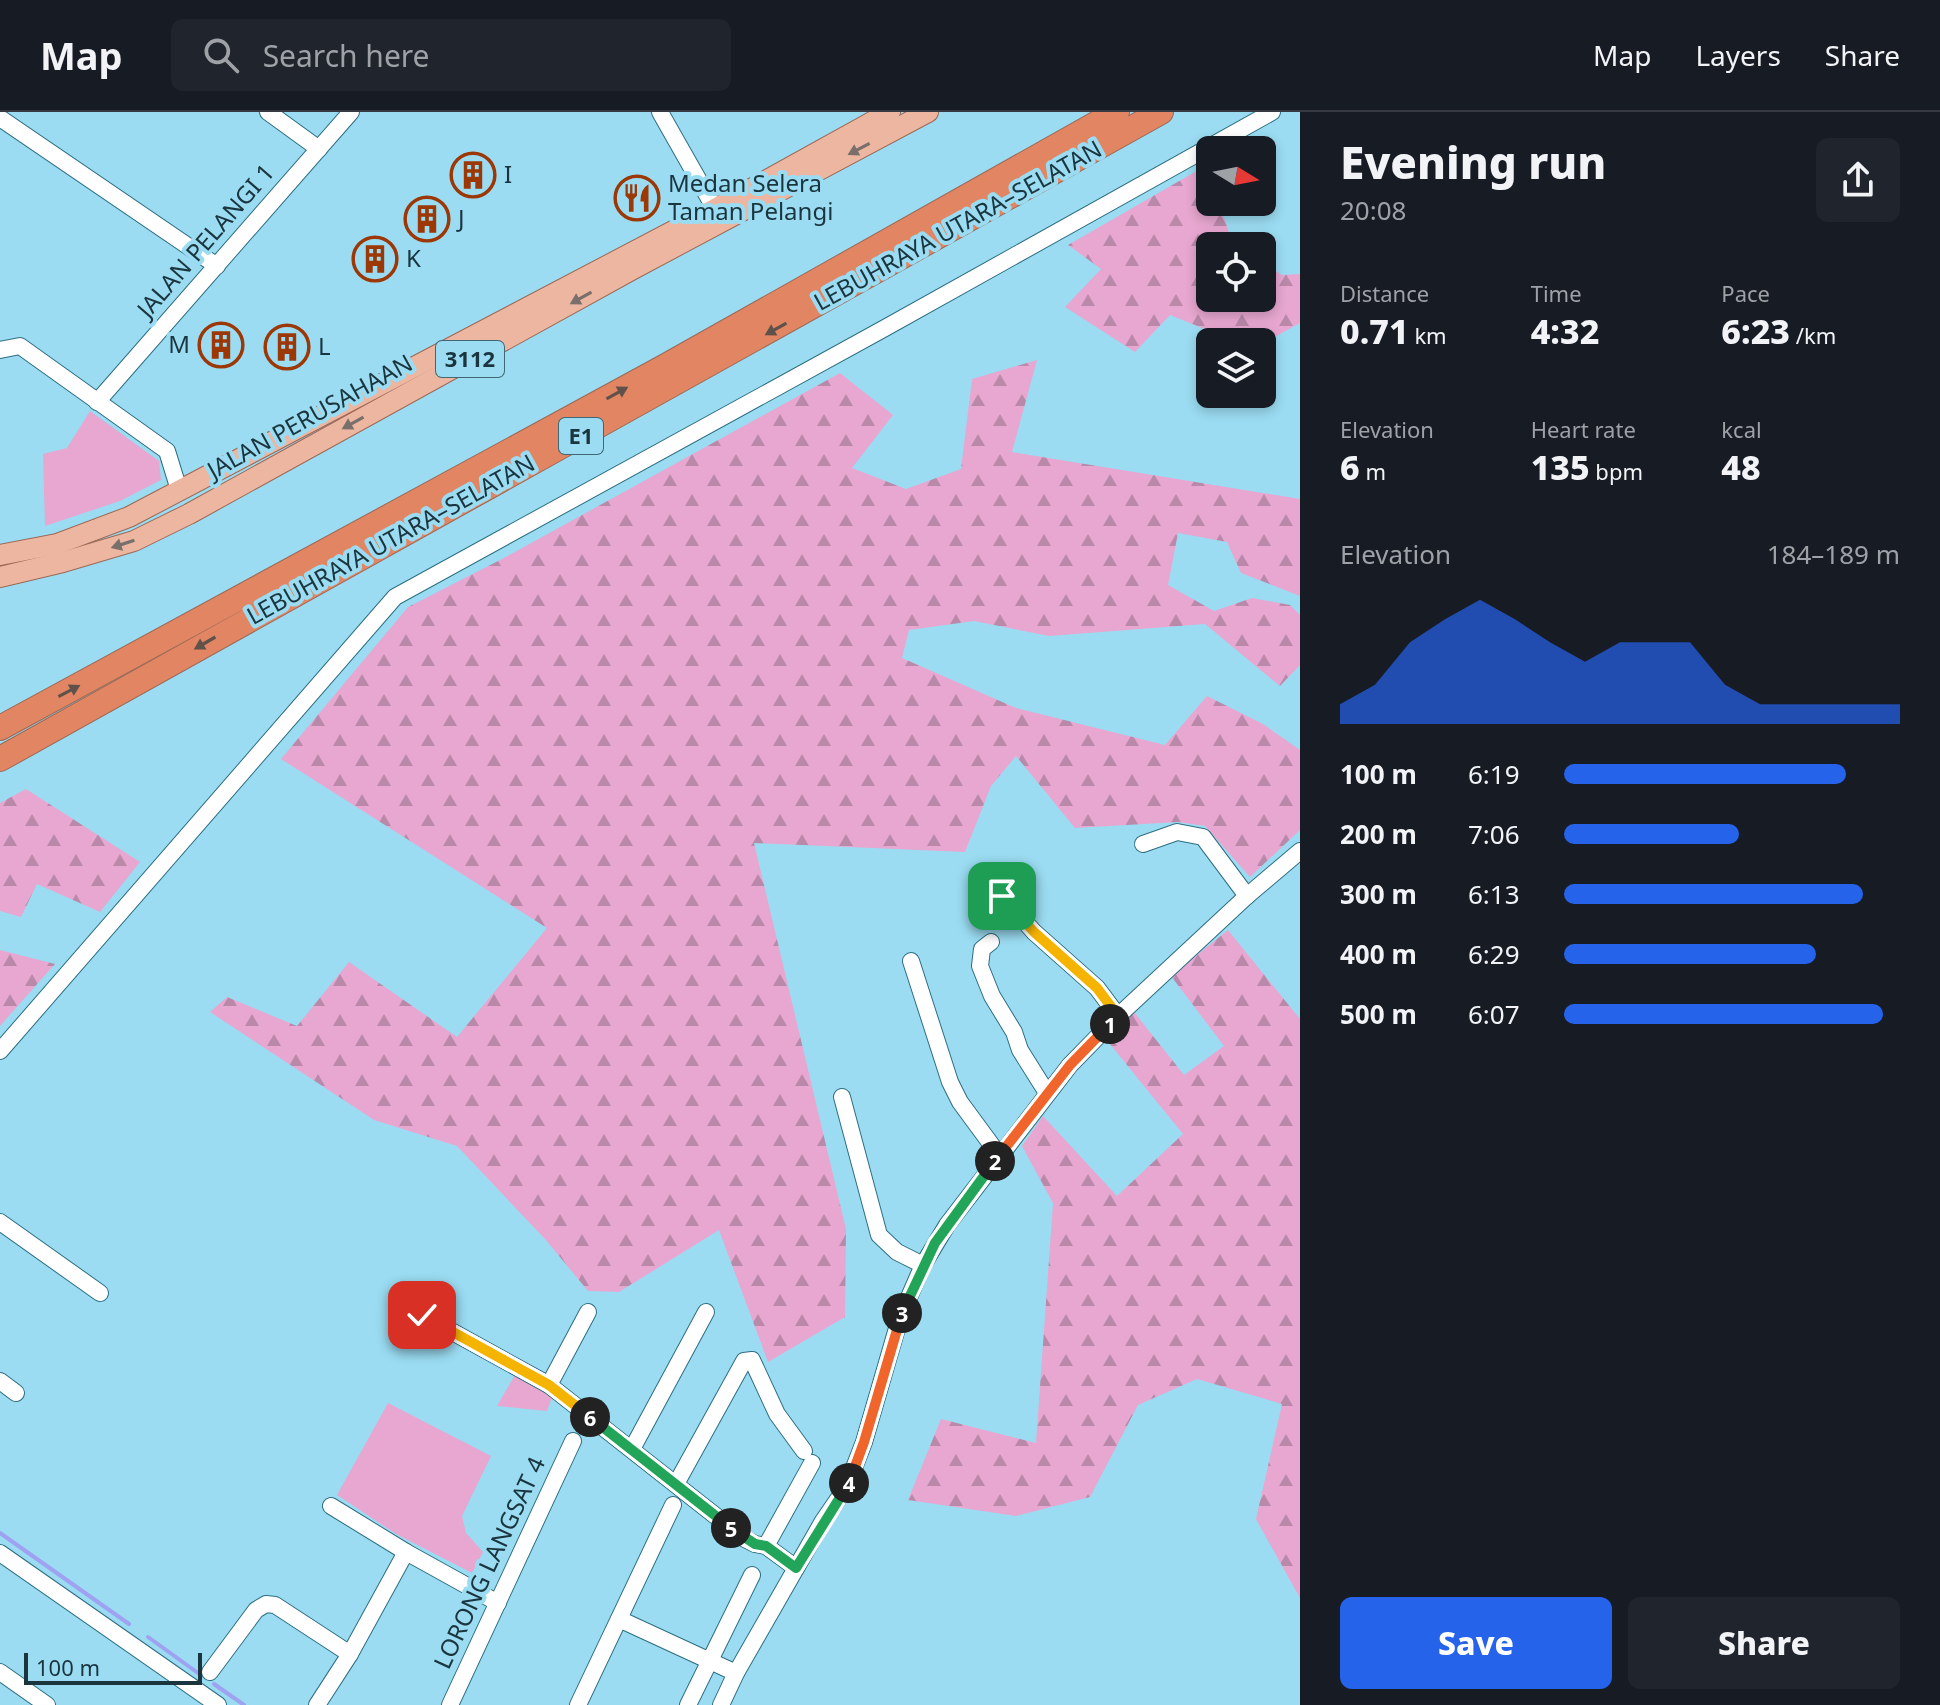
<!DOCTYPE html>
<meta charset="utf-8">
<style>
:root{--surface:#171b24;--page:#20242c;--text:#f1f3f6;--muted:#9ea1a6;--line:#363941;--accent:#2563eb}
body{margin:0;font-family:"Noto Sans",sans-serif;background:var(--page);color:var(--text);height:100vh;display:flex;flex-direction:column;font-size:30px;white-space:nowrap}
*{box-sizing:border-box;margin:0}
p{font-size:26px;color:var(--muted)}
.icon{flex:none;width:44px;height:44px;fill:none;stroke:currentColor;stroke-width:2;stroke-linecap:round;stroke-linejoin:round}
.map{position:relative;flex:1;overflow:hidden}
.side{display:flex;flex-direction:column;background:var(--surface);width:640px}
.side>*{flex:none}
.needle{width:52px;rotate:100deg}
.buttons{position:absolute;left:1196px;top:24px;display:grid;gap:16px}
.buttons a{display:grid;place-items:center;width:80px;height:80px;border-radius:12px;background:var(--surface);box-shadow:0 4px 12px #0003;font-size:40px}
.scale{position:absolute;left:24px;bottom:20px;width:178px;box-sizing:border-box;padding-left:8px;border:4px solid #1a353e;border-top:0;font-size:22px;line-height:28px;white-space:nowrap;color:#1a353e;-webkit-text-stroke:6px #9bdcf2;paint-order:stroke}
.pin{position:absolute;display:grid;place-items:center;width:68px;height:68px;color:#fff;margin:-34px;border-radius:16px;box-shadow:0 4px 12px #0006}
.km{position:absolute;width:40px;height:40px;margin:-20px;border-radius:50%;background:#222;color:#fff;font-size:22px;line-height:40px;text-align:center}
.round{display:grid;place-items:center;flex:none;width:84px;height:84px;border-radius:12px;background:var(--page)}
.headline{display:flex;align-items:center;justify-content:space-between;height:136px;padding:0 40px}
h1{font-size:44px;font-weight:800;line-height:60px}
.stats{display:grid;grid-template-columns:repeat(3,1fr);gap:12px;height:136px;padding:8px 40px}
.stats div{display:grid;align-content:center}
.stats b{font-size:34px;font-weight:800}
.stats small{font-size:22px;font-weight:400}
.stats p{font-size:22px}
.chart{height:224px;padding:16px 40px}
.chart p{display:flex;justify-content:space-between}
.chart svg{width:100%;height:144px;margin-top:8px;fill:var(--accent);opacity:.7}
.action{display:flex;gap:16px;margin-top:auto;padding:16px 40px}
.action a{flex:1;height:92px;border-radius:12px;background:var(--accent);color:#fff;font-size:32px;font-weight:800;line-height:92px;text-align:center}
.action a+a{background:var(--page);color:var(--text)}
ul{padding:0 40px;list-style:none;font-size:26px}
li{display:grid;grid-template-columns:128px 96px 1fr;align-items:center;height:60px}
li i{height:20px;border-radius:10px;background:var(--accent)}
header{display:flex;align-items:center;gap:48px;box-sizing:border-box;height:112px;padding:0 40px;background:var(--surface);border-bottom:2px solid var(--line)}
header strong{font-size:38px}
nav{display:flex;gap:44px;margin-inline-start:auto;font-size:28px}
.search{width:560px;height:72px;background:var(--page);display:flex;align-items:center;gap:20px;box-sizing:border-box;padding:0 28px;border-radius:12px;color:var(--muted);font-size:30px}
main{display:flex;flex:1;min-height:0}
.map>svg:first-child{display:block}
</style>
<header>
<strong>Map</strong>
<div class="search"><svg class="icon" aria-label="search" viewBox="0 0 24 24"><circle cx="10" cy="10" r="6"/><path d="M15 15l6 6"/></svg>Search here</div>
<nav><a>Map</a><a>Layers</a><a>Share</a></nav>
</header>
<main>
<div class="map">
<svg width="1300" height="1593" viewBox="0 0 1300 1593">
<defs>
<pattern id="forest-firs" width="22" height="20" patternUnits="userSpaceOnUse" patternTransform="scale(2)"><rect width="22" height="20" fill="#e7a7d0"/><path d="M5 1l3.5 6h-7zM16 11l3.5 6h-7z" fill="#ba89aa"/></pattern>
</defs>
<rect width="100%" height="100%" fill="#9bdcf2"/>
<g fill="url(#forest-firs)">
<path d="M1207 53 1210 62V90H1219L1232 130 1237 134H1210V186H1262V150L1282 163 1300 162V211L1262 232 1237 230 1170 203 1135 240 1065 195 1101 157 1068 133Z"/>
<path d="M1037 248 1012 340 1300 387V484L1241 461 1227 430 1178 421 1168 473 1214 499 1252 486 1290 493 1300 503V553L1280 574 1205 512 1049 524 974 509 909 518 902 546 1016 596 1165 633 1207 584 1263 612 1300 638V718L1250 765 1205 714 1178 710 1075 716 1016 644 991 674 965 740 754 731 846 1117 845 1205 768 1250 719 1118 619 1180 588 1179 545 1127 457 1034 374 1008 210 900 227 885 297 914 349 850 457 925 547 816 281 647 408 495 502 447 840 261 893 303 852 356 906 377 961 357 972 267Z"/>
<path d="M26 677 140 750 100 800 37 772 21 805 0 799V691Z"/>
<path d="M1228 818 1300 907V1486L1256 1407 1282 1292 1197 1267 1138 1293 1090 1385 1016 1404 908 1388 941 1307 1036 1331 1053 1091 1022 1034 1043 1004 1117 1084 1183 1022 1105 926 1134 900 1184 963 1224 934 1171 864Z"/>
<path d="M0 838 55 852 0 914Z"/>
</g>
<g fill="#e7a7d0">
<path d="M90 299 159 349 161 368 120 389 45 414 43 342 67 336Z"/>
<path d="M515 1263 552 1285 547 1299 497 1294Z"/>
<path d="M388 1291 491 1344 462 1404 466 1421 483 1440 472 1461 396 1422 337 1383Z"/>
</g>
<g fill="none" stroke-linecap="round" stroke-linejoin="round">
<g stroke="#9ea2f1" stroke-width="4">
<path d="M0 1421 129 1512"/>
<path d="M148 1525 198 1561"/>
<path d="M214 1572 244 1593"/>
</g>
<g stroke="#2d6e82" stroke-width="18">
<g id="minor">
<path d="M268 0 319 37"/>
<path d="M660 0 715 97"/>
<path d="M0 6 217 154"/>
<path d="M0 238 20 234 167 339 179 378"/>
<path d="M97 290 351 0"/>
<path d="M1143 732 1177 720 1203 725 1247 784"/>
<path d="M1002 784 1034 820 1097 876 1118 904"/>
<path d="M991 830 982 837 980 854 992 884 1014 920 1020 938 1047 981"/>
<path d="M911 849 950 970 960 990 999 1043"/>
<path d="M0 939 395 485 885 216 1272 0"/>
<path d="M842 985 879 1123 897 1140 923 1153"/>
<path d="M0 1110 100 1181"/>
<path d="M406 1213 422 1203 549 1273 745 1427 755 1432 766 1434 796 1456"/>
<path d="M0 1269 16 1281"/>
<path d="M549 1273 588 1200"/>
<path d="M632 1337 706 1200"/>
<path d="M676 1372 744 1249 752 1248 777 1302 804 1339"/>
<path d="M331 1394 406 1440 498 1491"/>
<path d="M766 1434 812 1351"/>
<path d="M0 1441 218 1593"/>
<path d="M619 1507 736 1561"/>
<path d="M0 1560 47 1593"/>
<path d="M210 1560 256 1498 266 1492 275 1493 350 1542"/>
<path d="M317 1593 350 1542 406 1440"/>
<path d="M450 1593 573 1329"/>
<path d="M578 1593 673 1393"/>
<path d="M688 1593 752 1463"/>
<path d="M721 1593 736 1561 823 1409 847 1374 864 1330 900 1206 923 1153 947 1113 1070 953 1118 904 1247 784 1300 739"/>
</g>
</g>
<g stroke="#9b6956" stroke-width="22">
<g id="major">
<path d="M0 443 57 432 129 405 715 97 890 0"/>
<path d="M0 465 63 450 134 429 189 402 633 157 928 0"/>
</g>
</g>
<g stroke="#9b6956" stroke-width="26">
<g id="highway">
<path d="M0 616 664 255 1117 0"/>
<path d="M0 647C386 429 775 218 1161 0"/>
</g>
</g>
<use href="#minor" stroke="#fff" stroke-width="16"/>
<use href="#major" stroke="#edb6a1" stroke-width="20"/>
<use href="#highway" stroke="#e18563" stroke-width="24"/>
</g>
<defs><path id="oneway-solid" d="M-6-.8H1V-3.2L6.5 0L1 3.2V.8H-6Z" transform="scale(2)"/></defs>
<g fill="#796f6b">
<use href="#oneway-solid" transform="translate(859 37) rotate(152)"/>
<use href="#oneway-solid" transform="translate(581 186) rotate(151)"/>
<use href="#oneway-solid" transform="translate(353 311) rotate(151)"/>
<use href="#oneway-solid" transform="translate(123 432) rotate(162)"/>
</g>
<g fill="#60514b">
<use href="#oneway-solid" transform="translate(776 217) rotate(151)"/>
<use href="#oneway-solid" transform="translate(617 281) rotate(-29)"/>
<use href="#oneway-solid" transform="translate(205 531) rotate(150)"/>
<use href="#oneway-solid" transform="translate(69 579) rotate(-28)"/>
</g>
<g fill="none" stroke-linecap="round" stroke-linejoin="round">
<g stroke="#fff" stroke-width="16">
<path id="split-1" d="M1002 784 1034 820 1097 876 1118 904 1110 912"/>
</g>
<g stroke="#fff" stroke-width="16">
<path id="split-2" d="M995 1049 1070 953 1110 912"/>
</g>
<g stroke="#fff" stroke-width="16">
<path id="split-3" d="M902 1201 935 1131 995 1049"/>
</g>
<g stroke="#fff" stroke-width="16">
<path id="split-4" d="M849 1371 864 1330 902 1201"/>
</g>
<g stroke="#fff" stroke-width="16">
<path id="split-5" d="M731 1416 755 1432 766 1434 796 1456 849 1371"/>
</g>
<g stroke="#fff" stroke-width="16">
<path id="split-6" d="M590 1305 731 1416"/>
</g>
<g stroke="#fff" stroke-width="16">
<path id="split-7" d="M422 1203 549 1273 590 1305"/>
</g>
<use href="#split-1" stroke="#f5b400" stroke-width="10"/>
<use href="#split-2" stroke="#f0652b" stroke-width="10"/>
<use href="#split-3" stroke="#22a559" stroke-width="10"/>
<use href="#split-4" stroke="#f0652b" stroke-width="10"/>
<use href="#split-5" stroke="#22a559" stroke-width="10"/>
<use href="#split-6" stroke="#22a559" stroke-width="10"/>
<use href="#split-7" stroke="#f5b400" stroke-width="10"/>
</g>
<defs>
<g id="building-ring" transform="scale(2.3)"><circle r="9.5" fill="#9bdcf2" stroke="#9c3706" stroke-width="1.5"/><path d="M-4-6H4V6H1V3H-1V6H-4ZM-2.5-4.3h1.7v1.8h-1.7ZM.8-4.3h1.7v1.8H.8ZM-2.5-1h1.7V.8h-1.7ZM.8-1h1.7V.8H.8Z" fill="#9c3706"/></g>
<g id="restaurant-ring" transform="scale(2.3)"><circle r="9.5" fill="#9bdcf2" stroke="#9c3706" stroke-width="1.5"/><path d="M-5-6h1v4h1v-4h1v4h1v-4h1v5L-1.5 .5V6h-2V.5L-5-1ZM5-6V6H3V1.5H1.5Q1.5-4 5-6Z" fill="#9c3706"/></g>
</defs>
<g fill-rule="evenodd">
<use href="#building-ring" x="473" y="63"/>
<use href="#restaurant-ring" x="637" y="86"/>
<use href="#building-ring" x="427" y="107"/>
<use href="#building-ring" x="375" y="147"/>
<use href="#building-ring" x="221" y="233"/>
<use href="#building-ring" x="287" y="235"/>
</g>
<g text-anchor="middle" stroke-width="8" stroke-linejoin="round" paint-order="stroke">
<g fill="#9bdcf2" stroke="#416774" stroke-width="2">
<rect x="436" y="229" width="68" height="36" rx="6"/>
<rect x="559" y="306" width="44" height="36" rx="6"/>
</g>
<g font-size="22" font-weight="bold" fill="#1a353e">
<text x="470" y="255">3112</text>
<text x="581" y="332">E1</text>
</g>
<g font-size="24" fill="#1a353e" stroke="#9bdcf2" text-anchor="start">
<text x="504" y="71">I</text>
<text x="668" y="80">Medan Selera<tspan x="668" dy="28">Taman Pelangi</tspan></text>
<text x="458" y="115">J</text>
<text x="406" y="155">K</text>
<text x="190" y="241" text-anchor="end">M</text>
<text x="318" y="243">L</text>
</g>
<g font-size="24" fill="#1a353e" stroke="#9bdcf2">
<text transform="translate(958 114) rotate(-29)" y="8">LEBUHRAYA UTARA–SELATAN</text>
<text transform="translate(206 129) rotate(-49)" y="8">JALAN PELANGI 1</text>
<text transform="translate(310 305) rotate(-29)" y="8">JALAN PERUSAHAAN</text>
<text transform="translate(391 428) rotate(-29)" y="8">LEBUHRAYA UTARA–SELATAN</text>
<text transform="translate(490 1451) rotate(-65)" y="8">LORONG LANGSAT 4</text>
</g>
</g>
</svg>
<div class="buttons">
<a><svg class="needle" viewBox="-14 -14 28 28"><path d="M0-13l5 13h-10z" fill="#e53935"/><path d="M0 13l5-13h-10z" fill="#9ea1a6"/></svg></a>
<a><svg class="icon" aria-label="locate" viewBox="0 0 24 24"><circle cx="12" cy="12" r="6"/><path d="M12 2v4M12 18v4M2 12h4M18 12h4"/></svg></a>
<a><svg class="icon" aria-label="layers" viewBox="0 0 24 24"><path d="M12 4l9 5-9 5-9-5zM3 14l9 5 9-5"/></svg></a>
</div>
<div class="scale">100 m</div>
<div class="pin" style="left:1002px;top:784px;background:#1e9e55"><svg class="icon" aria-label="arrive" viewBox="0 0 24 24"><path d="M6 21V4h12l-3 4 3 4H6"/></svg></div>
<div class="pin" style="left:422px;top:1203px;background:#d93025"><svg class="icon" aria-label="check" viewBox="0 0 24 24"><path d="M5 12l5 5 9-10"/></svg></div>
<b class="km" style="left:1110px;top:912px">1</b>
<b class="km" style="left:995px;top:1049px">2</b>
<b class="km" style="left:902px;top:1201px">3</b>
<b class="km" style="left:849px;top:1371px">4</b>
<b class="km" style="left:731px;top:1416px">5</b>
<b class="km" style="left:590px;top:1305px">6</b>
</div>
<section class="side">
<div class="headline"><div><h1>Evening run</h1><p>20:08</p></div><a class="round"><svg class="icon" aria-label="share" viewBox="0 0 24 24"><path d="M12 15V3M7 8l5-5 5 5M5 13v7h14v-7"/></svg></a></div>
<div class="stats">
<div><p>Distance</p><b>0.71<small> km</small></b></div>
<div><p>Time</p><b>4:32</b></div>
<div><p>Pace</p><b>6:23<small> /km</small></b></div>
</div>
<div class="stats">
<div><p>Elevation</p><b>6<small> m</small></b></div>
<div><p>Heart rate</p><b>135<small> bpm</small></b></div>
<div><p>kcal</p><b>48</b></div>
</div>
<div class="chart"><p><span>Elevation</span>184–189 m</p>
<svg viewBox="0 0 160 44" preserveAspectRatio="none"><path d="M0 44V38L10 32L20 19L30 12L40 6L50 12L60 19L70 25L80 19L90 19L100 19L110 32L120 38L130 38L140 38L150 38L160 38V44z"/></svg>
</div>
<ul>
<li><b>100 m</b>6:19<i style="width:84%"></i></li>
<li><b>200 m</b>7:06<i style="width:52%"></i></li>
<li><b>300 m</b>6:13<i style="width:89%"></i></li>
<li><b>400 m</b>6:29<i style="width:75%"></i></li>
<li><b>500 m</b>6:07<i style="width:95%"></i></li>
</ul>
<div class="action"><a>Save</a><a>Share</a></div>
</section>
</main>
